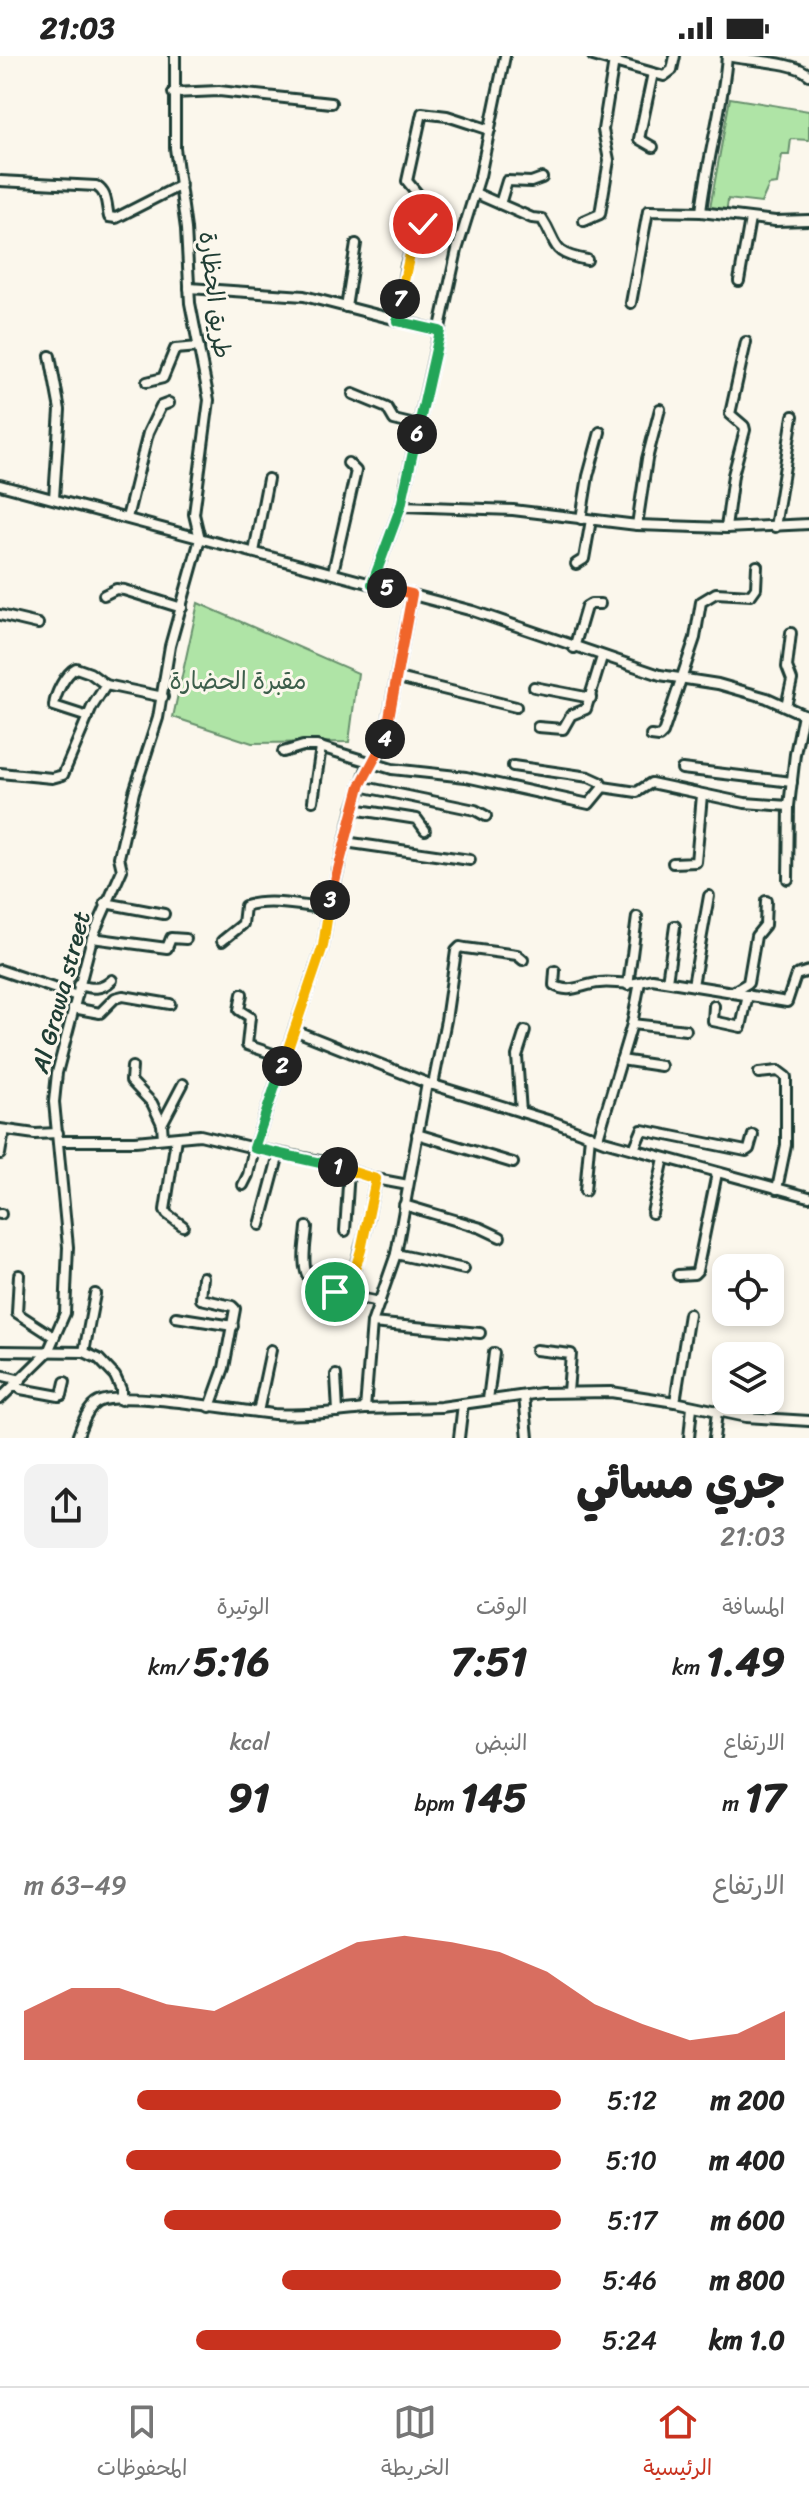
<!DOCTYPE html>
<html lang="ar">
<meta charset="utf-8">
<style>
:root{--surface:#fff;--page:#f2f2f2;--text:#222;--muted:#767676;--line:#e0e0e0;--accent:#c8321e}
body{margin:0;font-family:Sriracha,"Playpen Sans Arabic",sans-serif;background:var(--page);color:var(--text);direction:rtl;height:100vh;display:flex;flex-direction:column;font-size:30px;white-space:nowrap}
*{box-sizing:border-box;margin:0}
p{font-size:26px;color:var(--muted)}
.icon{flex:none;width:44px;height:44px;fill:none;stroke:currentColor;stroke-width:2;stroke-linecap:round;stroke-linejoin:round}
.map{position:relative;height:1382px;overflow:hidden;direction:ltr}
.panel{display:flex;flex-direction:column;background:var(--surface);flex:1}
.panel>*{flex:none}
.controls{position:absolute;left:712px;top:1198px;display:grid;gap:16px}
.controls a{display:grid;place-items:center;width:72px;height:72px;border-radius:16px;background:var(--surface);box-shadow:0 4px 12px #0003;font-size:40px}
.pin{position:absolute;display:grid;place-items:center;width:68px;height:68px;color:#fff;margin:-34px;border:4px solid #fff;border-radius:50%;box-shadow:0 2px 8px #0007}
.km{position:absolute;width:40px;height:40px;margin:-20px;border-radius:50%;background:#222;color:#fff;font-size:22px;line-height:40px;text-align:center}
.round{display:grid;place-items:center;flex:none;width:84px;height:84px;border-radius:16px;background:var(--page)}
.overview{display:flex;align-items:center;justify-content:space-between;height:136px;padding:0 24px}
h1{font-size:44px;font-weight:800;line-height:60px}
.metrics{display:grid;grid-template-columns:repeat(3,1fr);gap:12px;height:136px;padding:8px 24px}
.metrics div{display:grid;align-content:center}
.metrics b{font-size:40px;font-weight:800}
.metrics small{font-size:22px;font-weight:400}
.metrics p{font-size:22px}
.chart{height:224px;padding:16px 24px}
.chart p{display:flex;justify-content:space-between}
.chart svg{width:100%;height:144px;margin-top:8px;fill:var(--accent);opacity:.7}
ul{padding:0 24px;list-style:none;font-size:26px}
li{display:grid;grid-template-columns:128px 96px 1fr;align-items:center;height:60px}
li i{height:20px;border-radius:10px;background:var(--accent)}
.status{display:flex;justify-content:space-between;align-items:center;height:56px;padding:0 40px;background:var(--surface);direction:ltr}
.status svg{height:22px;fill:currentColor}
.menu{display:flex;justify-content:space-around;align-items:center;height:112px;border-top:2px solid var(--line);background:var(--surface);font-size:22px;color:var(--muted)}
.menu a{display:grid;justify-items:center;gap:4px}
.menu .on{color:var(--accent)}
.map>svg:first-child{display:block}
</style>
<div class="status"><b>21:03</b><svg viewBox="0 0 49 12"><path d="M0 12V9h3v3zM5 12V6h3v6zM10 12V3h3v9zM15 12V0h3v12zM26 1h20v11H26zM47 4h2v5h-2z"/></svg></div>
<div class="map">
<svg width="809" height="1382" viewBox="0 0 809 1382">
<rect width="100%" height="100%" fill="#fbf7ec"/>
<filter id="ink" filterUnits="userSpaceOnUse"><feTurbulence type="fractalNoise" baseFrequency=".0125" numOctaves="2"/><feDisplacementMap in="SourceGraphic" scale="16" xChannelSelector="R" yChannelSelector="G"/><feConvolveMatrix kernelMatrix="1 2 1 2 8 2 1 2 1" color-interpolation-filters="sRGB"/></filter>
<g filter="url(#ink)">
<g fill="#afe4a6" stroke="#67906d" stroke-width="2">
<path d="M730 42 809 55V84L791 83 789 99H782L777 128 769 129 761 147 728 143 726 160 710 152Z"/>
<path d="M198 547 358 617 349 686 252 687 173 661Z"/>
</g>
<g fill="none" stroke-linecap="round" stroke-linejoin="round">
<g stroke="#1f3d34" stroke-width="14">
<g id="minor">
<path d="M593 0 664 20 672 14 675 0"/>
<path d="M727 0C723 52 707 103 701 156L775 165 809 164"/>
<path d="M727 0C748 5 795 5 809 19"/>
<path d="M173 37 219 35 331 47"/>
<path d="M653 91 639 83 653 17"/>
<path d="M0 125 96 130C108 137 106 149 109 161L116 162 181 129"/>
<path d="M475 137 532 162 542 163C559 189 549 197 587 204"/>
<path d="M500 148 507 125 531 126 542 122"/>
<path d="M584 165 600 158 609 104 603 74 614 5"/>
<path d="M739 225 750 163"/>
<path d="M189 232 304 240 440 275"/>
<path d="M631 247 648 155 701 156"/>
<path d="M346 251 356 188"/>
<path d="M397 265 406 209 414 183 428 155 425 147 407 125 422 57 447 60 490 74"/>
<path d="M50 300 60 354 54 442"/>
<path d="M147 326 163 322 175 293 199 291"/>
<path d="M353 338 387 352 394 364 419 370"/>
<path d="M0 429 473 555 660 619 718 628 767 642 809 661"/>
<path d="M401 450 457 194 480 120 505 0"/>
<path d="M127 462 148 377 161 350 169 347"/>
<path d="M581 463 588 420 600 376"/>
<path d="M637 469 647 403 660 353"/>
<path d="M775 471 793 360"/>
<path d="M726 472 733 419 745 374 744 370 730 358 746 286"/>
<path d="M254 496 268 423"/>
<path d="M576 508 584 503 591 464"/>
<path d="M333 516 356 415 348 407"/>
<path d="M372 528 401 450 513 454 637 469 726 472 809 468"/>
<path d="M412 538 385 681 381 694 366 715 353 753 329 851 323 890 294 974 427 1027 554 1066 604 1085 809 1141"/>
<path d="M104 539 116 533 124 534 182 552"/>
<path d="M0 559 38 568"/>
<path d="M574 592 586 551 591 548H600"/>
<path d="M398 622 516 651"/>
<path d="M534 631 591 642"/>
<path d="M786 650 792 624 787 611 791 577"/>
<path d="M88 661 54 650C55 638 65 618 76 612L90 617 106 629"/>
<path d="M538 671 563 673 571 659 586 653 602 601"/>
<path d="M651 680 659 681 663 677 695 582 701 546 716 537 751 539 756 532 757 510"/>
<path d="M283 696 303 690H317L392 713 466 721 589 748 603 731 637 736 651 727 745 747 789 750 795 698 803 658"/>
<path d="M513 710 589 721 600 726 603 731"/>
<path d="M682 713 792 726"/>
<path d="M0 717 52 722 63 719 92 651 106 629 163 641"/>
<path d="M360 730 475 754 486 760"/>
<path d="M313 745 321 691"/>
<path d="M353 753 417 763 425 774"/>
<path d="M345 786 470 804"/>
<path d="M673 807 696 806 702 739"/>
<path d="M788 823 789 750"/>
<path d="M105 847 164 858"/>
<path d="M92 882 167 892 171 882 186 883"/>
<path d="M222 885 243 868 245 850C270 842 302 850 328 853"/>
<path d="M0 914 77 940"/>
<path d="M555 915 554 929C569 939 583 928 599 927 613 925 626 930 640 926"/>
<path d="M667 925 675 870"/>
<path d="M78 929C92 933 102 934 112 924"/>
<path d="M628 929 637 861"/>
<path d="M693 929 709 840"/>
<path d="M733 937 787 946 796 919 809 915"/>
<path d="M242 938 239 954 250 961 247 989 285 1002"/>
<path d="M714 950 713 965 741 971 748 939"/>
<path d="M73 952 100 957 115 942 123 940 170 948"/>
<path d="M632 968 686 974"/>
<path d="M294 974 254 1092 320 1105 376 1123 408 1129"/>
<path d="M621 1004 661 1010"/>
<path d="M132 1011 131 1025 152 1047 162 1068 163 1082"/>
<path d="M759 1017 778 1015 786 1021V1089L777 1133"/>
<path d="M427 1027 396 1198 372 1267 365 1353 441 1351 541 1337 611 1336 675 1346 746 1361 809 1365"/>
<path d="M433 1029 446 964 456 895 460 891 465 892 517 899 523 904"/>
<path d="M521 1056 517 1000 525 975"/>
<path d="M162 1068 183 1028"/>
<path d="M0 1073 35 1078 58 1077"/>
<path d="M417 1078 513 1107"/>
<path d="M176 1082 165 1154 167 1158 183 1170"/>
<path d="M598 1082 632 968 640 926 652 923 733 936 748 927 756 880 765 869 766 845"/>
<path d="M59 1085H135L200 1079 254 1092 248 1119 243 1129"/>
<path d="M634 1093 642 1074 746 1095 749 1093 753 1079"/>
<path d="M0 1098 4 1074"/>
<path d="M585 1135 590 1079"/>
<path d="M404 1149 481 1172 500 1181"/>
<path d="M652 1157 664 1102"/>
<path d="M0 1158H1"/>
<path d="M260 1169 279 1098"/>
<path d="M307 1171C306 1185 302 1203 306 1216 312 1237 361 1242 380 1246"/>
<path d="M345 1175 349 1114"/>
<path d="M396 1198 464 1213"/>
<path d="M19 1219 17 1257 54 1281"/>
<path d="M678 1219 694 1218 697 1215 717 1117"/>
<path d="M203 1221 201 1243 232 1250 235 1253 224 1312 210 1351"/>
<path d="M347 1239 365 1176 376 1123"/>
<path d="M176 1261 233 1270"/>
<path d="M372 1267 480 1277"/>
<path d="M536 1294 571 1298 568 1336"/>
<path d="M0 1295 84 1296 99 1303 115 1320 121 1333V1344"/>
<path d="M84 1296 95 1238"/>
<path d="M0 1319 21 1324"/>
<path d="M336 1319 338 1356"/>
<path d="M15 1329 21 1333 59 1340 62 1339 65 1326"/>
<path d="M524 1340 528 1382"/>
<path d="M0 1343 48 1296 65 1257 68 1191 54 1046 57 1017 92 882 122 814 119 801 134 736 158 662 170 590 200 483 194 458 209 344 190 247 186 173 175 92V0"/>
<path d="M488 1344 494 1297"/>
<path d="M675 1346 689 1258"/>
<path d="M258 1356 271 1294"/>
<path d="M77 1382C81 1371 87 1351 98 1346 123 1334 240 1355 274 1358 305 1360 335 1356 365 1353"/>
<path d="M459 1382 463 1348"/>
<path d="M689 1382 692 1351"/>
<path d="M714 1382 717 1356"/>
</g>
</g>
<use href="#minor" stroke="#fbf7ec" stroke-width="8"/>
</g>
</g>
<g fill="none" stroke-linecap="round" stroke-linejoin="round" filter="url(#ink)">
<g stroke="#fff" stroke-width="16">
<path id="split-1" d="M335 1236 347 1239 361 1194 376 1123 338 1111"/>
</g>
<g stroke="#fff" stroke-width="16">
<path id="split-2" d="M282 1010 254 1092 338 1111"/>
</g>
<g stroke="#fff" stroke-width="16">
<path id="split-3" d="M282 1010 323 890 330 844"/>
</g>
<g stroke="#fff" stroke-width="16">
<path id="split-4" d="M330 844 360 730 385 683"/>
</g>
<g stroke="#fff" stroke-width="16">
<path id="split-5" d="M385 683 412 538 387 532"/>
</g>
<g stroke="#fff" stroke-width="16">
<path id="split-6" d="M387 532 372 528 401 450 417 378"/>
</g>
<g stroke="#fff" stroke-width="16">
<path id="split-7" d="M400 243 397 265 440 275 417 378"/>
</g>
<g stroke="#fff" stroke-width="16">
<path id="split-8" d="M400 243 412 189 423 168"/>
</g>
<use href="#split-1" stroke="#f5b400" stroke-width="10"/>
<use href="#split-2" stroke="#22a559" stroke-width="10"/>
<use href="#split-3" stroke="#f5b400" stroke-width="10"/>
<use href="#split-4" stroke="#f0652b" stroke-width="10"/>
<use href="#split-5" stroke="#f0652b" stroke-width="10"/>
<use href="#split-6" stroke="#22a559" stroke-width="10"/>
<use href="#split-7" stroke="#22a559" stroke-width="10"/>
<use href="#split-8" stroke="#f5b400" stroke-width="10"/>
</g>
<g text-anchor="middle" stroke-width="6" stroke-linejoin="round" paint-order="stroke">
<g font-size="24" fill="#1f3d34" stroke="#fbf7ec">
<text transform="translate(215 239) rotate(83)" y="8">طريق الحظارة</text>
<text transform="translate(61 936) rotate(-75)" y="8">Al Grawa street</text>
</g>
<g font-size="24" fill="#3c5e4b" stroke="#fbf7ec">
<text x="238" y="633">مقبرة الحضارة</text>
</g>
</g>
</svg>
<div class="controls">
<a><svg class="icon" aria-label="locate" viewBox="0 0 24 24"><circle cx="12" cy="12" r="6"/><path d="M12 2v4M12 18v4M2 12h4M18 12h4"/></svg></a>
<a><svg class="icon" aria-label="layers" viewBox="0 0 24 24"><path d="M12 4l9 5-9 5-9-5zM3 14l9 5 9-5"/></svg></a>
</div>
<div class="pin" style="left:335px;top:1236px;background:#1e9e55"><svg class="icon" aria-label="arrive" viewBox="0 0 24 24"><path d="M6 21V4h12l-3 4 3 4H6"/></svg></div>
<div class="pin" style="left:423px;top:168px;background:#d93025"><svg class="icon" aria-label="check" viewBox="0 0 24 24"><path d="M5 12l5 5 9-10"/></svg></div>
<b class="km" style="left:338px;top:1111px">1</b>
<b class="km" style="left:282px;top:1010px">2</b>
<b class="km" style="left:330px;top:844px">3</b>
<b class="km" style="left:385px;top:683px">4</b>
<b class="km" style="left:387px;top:532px">5</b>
<b class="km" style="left:417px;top:378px">6</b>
<b class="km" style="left:400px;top:243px">7</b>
</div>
<section class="panel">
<div class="overview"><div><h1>جري مسائي</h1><p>21:03</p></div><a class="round"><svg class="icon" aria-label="share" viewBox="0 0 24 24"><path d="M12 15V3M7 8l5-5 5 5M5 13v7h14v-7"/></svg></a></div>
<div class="metrics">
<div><p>المسافة</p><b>1.49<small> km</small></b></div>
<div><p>الوقت</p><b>7:51</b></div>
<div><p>الوتيرة</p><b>5:16<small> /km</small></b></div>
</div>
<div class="metrics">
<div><p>الارتفاع</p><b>17<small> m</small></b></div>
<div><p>النبض</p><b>145<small> bpm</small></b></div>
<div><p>kcal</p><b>91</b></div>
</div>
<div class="chart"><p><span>الارتفاع</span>49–63 m</p>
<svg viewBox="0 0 160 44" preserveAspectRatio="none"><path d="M0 44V29L10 22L20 22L30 27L40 29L50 22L60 15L70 8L80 6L90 8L100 11L110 17L120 27L130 33L140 38L150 36L160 29V44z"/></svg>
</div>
<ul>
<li><b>200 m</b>5:12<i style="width:79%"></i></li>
<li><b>400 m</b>5:10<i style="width:81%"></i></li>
<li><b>600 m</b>5:17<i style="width:74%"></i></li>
<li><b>800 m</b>5:46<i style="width:52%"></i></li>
<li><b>1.0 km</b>5:24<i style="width:68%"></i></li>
</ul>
</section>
<nav class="menu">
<a class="on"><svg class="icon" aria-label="home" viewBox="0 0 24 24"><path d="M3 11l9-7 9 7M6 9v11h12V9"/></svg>الرئيسية</a>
<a><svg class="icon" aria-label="map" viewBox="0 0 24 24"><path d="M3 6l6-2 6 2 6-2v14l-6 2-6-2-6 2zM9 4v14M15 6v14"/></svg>الخريطة</a>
<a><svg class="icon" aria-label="saved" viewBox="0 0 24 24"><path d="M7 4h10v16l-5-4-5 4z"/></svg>المحفوظات</a>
</nav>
